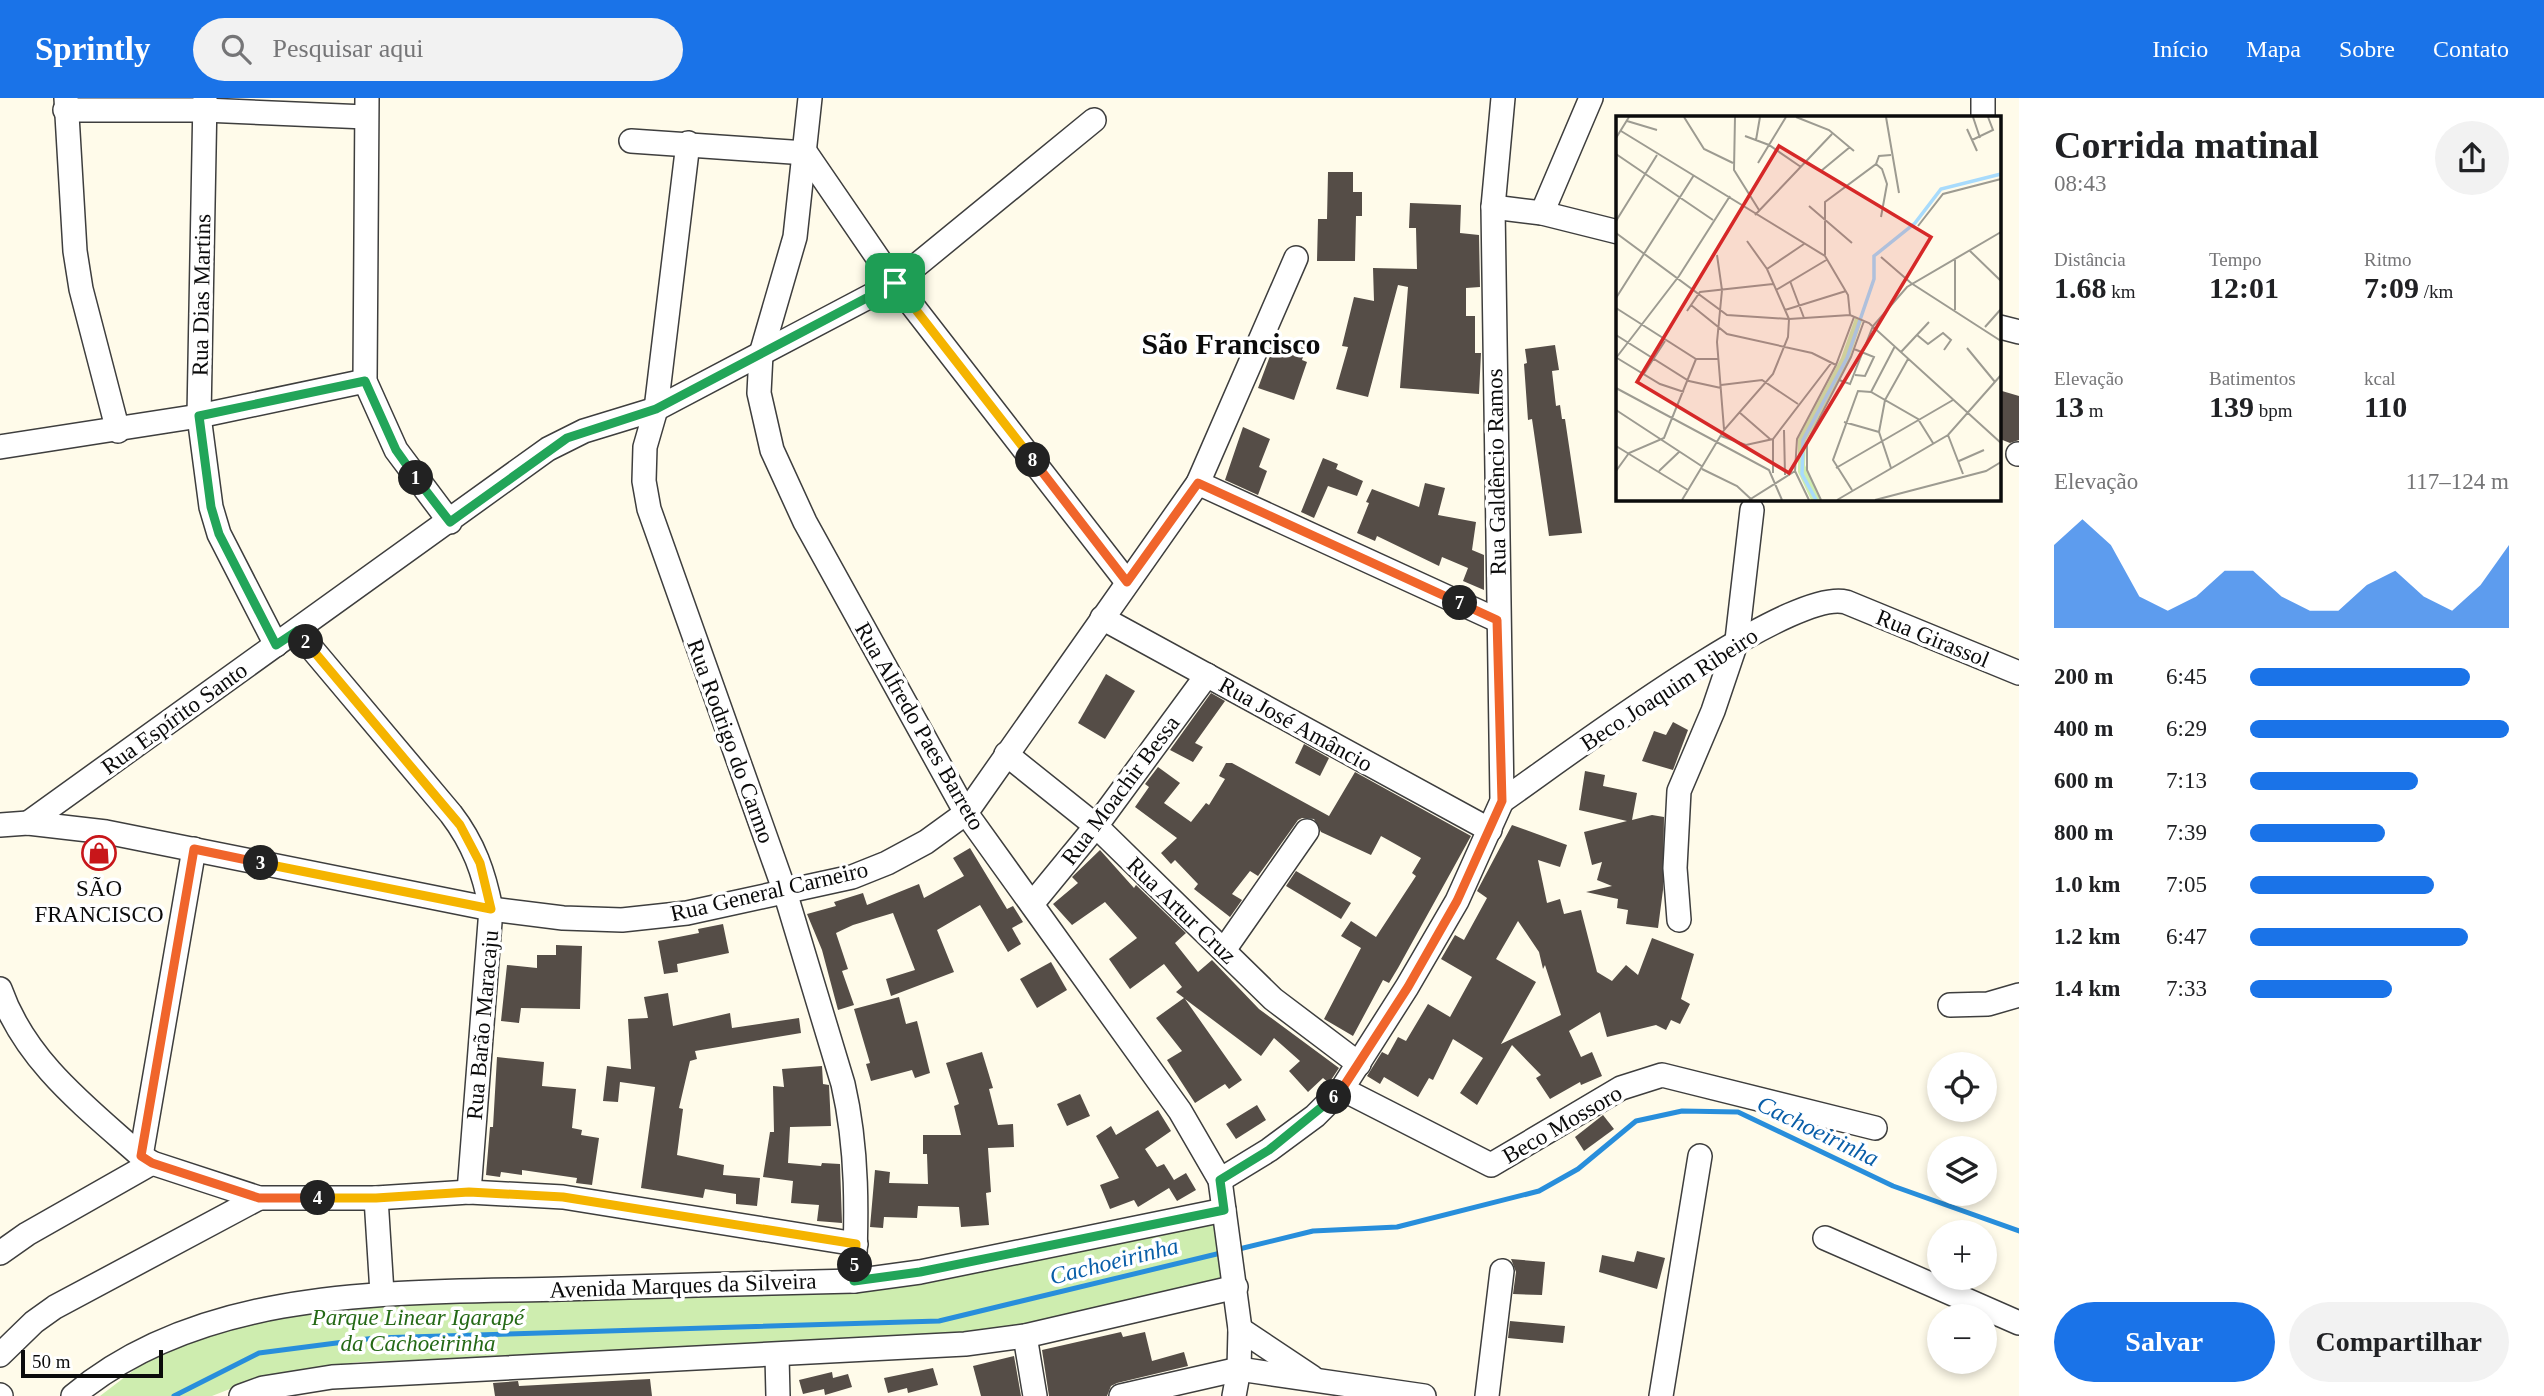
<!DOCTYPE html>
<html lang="pt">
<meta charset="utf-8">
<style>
:root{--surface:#fff;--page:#f2f2f2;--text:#202124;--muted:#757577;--accent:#1a73e8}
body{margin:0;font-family:Georgia,serif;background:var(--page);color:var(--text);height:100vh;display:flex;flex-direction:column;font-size:26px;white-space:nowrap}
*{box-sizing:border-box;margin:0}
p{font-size:23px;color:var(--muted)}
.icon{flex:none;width:38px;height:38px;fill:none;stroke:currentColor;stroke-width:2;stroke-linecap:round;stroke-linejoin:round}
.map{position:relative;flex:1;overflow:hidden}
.side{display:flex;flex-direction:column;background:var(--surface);width:525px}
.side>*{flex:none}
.fabs{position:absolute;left:1927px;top:954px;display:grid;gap:14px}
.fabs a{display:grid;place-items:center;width:70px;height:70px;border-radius:50%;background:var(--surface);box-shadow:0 4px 10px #0003;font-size:35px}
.scale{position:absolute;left:21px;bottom:18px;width:142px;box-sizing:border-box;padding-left:7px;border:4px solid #0b0b0b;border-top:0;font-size:19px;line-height:24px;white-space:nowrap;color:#0b0b0b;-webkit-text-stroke:5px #fff;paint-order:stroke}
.pin{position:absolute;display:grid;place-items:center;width:60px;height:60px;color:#fff;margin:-30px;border-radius:14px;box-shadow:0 4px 10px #0006}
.km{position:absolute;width:35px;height:35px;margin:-18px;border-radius:50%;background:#222;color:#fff;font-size:19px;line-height:35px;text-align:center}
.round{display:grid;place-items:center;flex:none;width:74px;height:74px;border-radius:37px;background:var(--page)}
.headline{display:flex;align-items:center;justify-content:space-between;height:119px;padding:0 35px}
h1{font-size:38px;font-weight:700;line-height:52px}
.stats{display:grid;grid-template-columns:repeat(3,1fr);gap:10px;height:119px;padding:7px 35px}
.stats div{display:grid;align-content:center}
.stats b{font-size:30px;font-weight:700}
.stats small{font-size:19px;font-weight:400}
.stats p{font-size:19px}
.chart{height:196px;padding:14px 35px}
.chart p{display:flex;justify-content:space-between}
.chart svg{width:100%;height:126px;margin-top:7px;fill:var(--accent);opacity:.7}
.action{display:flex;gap:14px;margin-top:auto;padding:14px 35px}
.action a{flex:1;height:80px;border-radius:42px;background:var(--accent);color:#fff;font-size:28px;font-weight:700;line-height:80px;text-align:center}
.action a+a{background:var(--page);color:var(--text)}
ul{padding:0 35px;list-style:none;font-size:23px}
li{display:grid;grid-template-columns:112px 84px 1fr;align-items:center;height:52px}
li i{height:18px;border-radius:9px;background:var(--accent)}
header{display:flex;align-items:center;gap:42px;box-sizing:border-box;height:98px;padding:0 35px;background:var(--accent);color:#fff}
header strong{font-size:33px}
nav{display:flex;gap:38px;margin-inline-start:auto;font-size:24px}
.search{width:490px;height:63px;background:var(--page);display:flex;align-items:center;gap:18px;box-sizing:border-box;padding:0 24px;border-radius:38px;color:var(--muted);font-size:26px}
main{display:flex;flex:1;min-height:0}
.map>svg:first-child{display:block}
</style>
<header>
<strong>Sprintly</strong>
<div class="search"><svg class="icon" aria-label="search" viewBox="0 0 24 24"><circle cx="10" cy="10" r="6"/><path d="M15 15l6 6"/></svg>Pesquisar aqui</div>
<nav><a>Início</a><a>Mapa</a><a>Sobre</a><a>Contato</a></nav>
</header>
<main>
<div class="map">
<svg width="2019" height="1298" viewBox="0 0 2019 1298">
<rect width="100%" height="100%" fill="#fffbea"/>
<path fill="#ceedaf" d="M1219 1124 1229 1181 932 1245 358 1264 263 1278 212 1298H100L138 1269 171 1249 248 1222 343 1206 920 1187Z"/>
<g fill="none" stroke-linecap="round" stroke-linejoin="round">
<g stroke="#288edb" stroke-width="5">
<path d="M1235 1152 1313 1133 1397 1129 1539 1093 1578 1071 1636 1023 1682 1013 1738 1014 1893 1088 2019 1133"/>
<path d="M174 1298 259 1255 375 1240 939 1223 1225 1154"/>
</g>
</g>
<g fill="#554d47" fill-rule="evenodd">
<path d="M1328 74H1353V94H1362V118H1356L1355 163H1317L1318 121H1327Z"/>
<path d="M1410 105 1461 107 1460 135 1479 137 1480 189 1466 190V218H1475V255H1481L1479 296 1400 290 1408 189 1398 187 1368 299 1336 291 1348 249 1342 248 1354 199 1374 203 1373 170 1417 171 1416 130H1409Z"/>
<path d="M1277 239 1306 249 1302 262 1307 264 1294 302 1258 290Z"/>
<path d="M1555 247 1559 272 1552 273 1556 308 1560 307 1562 321H1565L1582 435 1549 438 1532 321 1528 322 1524 266 1527 265 1525 251Z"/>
<path d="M2002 293 2019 298V342L2010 345 2000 341Z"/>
<path d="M1243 329 1270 341 1259 369 1267 373 1258 397 1225 382Z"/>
<path d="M1323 360 1338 366 1336 371 1363 383 1357 398 1328 388 1314 420 1301 414Z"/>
<path d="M1425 385 1445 390 1438 417 1476 424 1472 452 1484 457V492L1463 483 1468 470 1442 459 1439 468 1377 438 1375 443 1357 435 1369 405 1366 404 1372 391 1419 409Z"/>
<path d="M1106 576 1135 593 1105 641 1078 625Z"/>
<path d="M1211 595 1225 603 1195 645 1203 649 1193 664 1170 652Z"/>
<path d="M1673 624 1688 632 1673 672 1642 663 1654 633 1666 637Z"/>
<path d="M1304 646 1329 660 1320 678 1295 665Z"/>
<path d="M1226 665H1232L1329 718 1355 674 1471 738 1398 870 1389 885 1383 882 1353 938 1324 921 1361 850 1341 838 1351 823 1376 839 1416 778 1412 775 1421 760 1381 738 1371 757 1321 734 1314 721 1302 720 1298 722 1258 778 1250 773 1232 796 1242 802 1230 819 1194 791 1198 786 1175 762 1171 766 1161 755 1177 740 1135 709 1149 689 1145 686 1158 669 1180 685 1164 705 1191 724 1206 705 1209 707 1225 681 1219 678Z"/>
<path d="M1585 673 1605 677 1603 688 1637 695 1632 722 1652 717 1664 719 1663 792 1658 830 1626 826 1628 812 1617 810 1618 801 1586 794 1612 788 1597 782 1602 764 1592 767 1584 734 1627 723 1579 712Z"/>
<path d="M1512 727 1567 747 1560 769 1538 762 1547 805 1560 801 1564 816 1581 812 1597 874 1612 883 1626 867 1638 877 1652 840 1694 856 1681 901 1690 906 1680 926 1671 922 1666 932 1656 927 1607 939 1600 914 1569 933 1581 959 1592 954 1602 978 1581 987 1580 984 1550 1001 1536 980 1541 977 1512 947 1477 1007 1460 995 1483 960 1453 941 1433 982 1429 980 1418 999 1384 979 1380 986 1367 978 1382 954 1388 957 1398 939 1406 943 1428 906 1450 919 1472 879 1441 861 1455 837 1464 842 1487 800 1477 793ZM1518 823 1539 854 1543 871 1545 867 1561 917 1501 946 1536 884 1496 861Z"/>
<path d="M970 750 1007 811 1013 808 1023 824 1012 830 1021 846 1008 854 980 807 937 832 954 874 891 898 886 881 915 872 893 815 853 827 836 835 848 871 842 873 854 907 838 912 822 852 807 816 836 808 834 804 863 795 867 807 919 786 924 800 964 778 953 760Z"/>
<path d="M1100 752 1134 790 1136 787 1186 835 1175 845 1198 874 1212 862 1259 911 1339 970 1329 985 1323 980 1308 994 1289 973 1300 963 1274 940 1261 958 1185 901 1242 982 1229 991 1225 986 1195 1005 1167 962 1182 953 1156 920 1184 900 1176 894 1182 889 1164 866 1130 891 1109 861 1137 840 1105 804 1072 827 1053 806 1078 785 1072 779Z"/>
<path d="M1296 773 1351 805 1341 821 1286 788Z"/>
<path d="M723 826 729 855 677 866 678 874 664 876 658 843 699 835 698 831Z"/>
<path d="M556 847 582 848 580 911 521 910 519 925 501 923 507 867 537 870V857H556Z"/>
<path d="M1051 864 1067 892 1037 910 1020 881Z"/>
<path d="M668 895 673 928 730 915 732 930 799 920 801 935 695 953 697 961 690 963 679 1010 683 1011 677 1057 724 1067 723 1077 760 1080 757 1108 736 1106V1096L705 1091 703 1100 641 1090 655 989 620 984 618 1004 603 1003 607 968 631 971 628 921 648 920 644 899Z"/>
<path d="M899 899 906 926 917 923 930 975 915 980 912 972 871 983 866 966 870 965 854 911Z"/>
<path d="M982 954 993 990 989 991 998 1027 1013 1026 1014 1049 988 1050 991 1094 986 1095 989 1127 961 1129 959 1109 918 1108 917 1120 884 1119 883 1130 870 1129 875 1072 890 1074 889 1085 928 1086 927 1056H923V1037H961L954 1008 959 1006 946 965Z"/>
<path d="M497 959 544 964 542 988 576 991 572 1030 582 1032 581 1037 599 1040 592 1087 576 1085 577 1080 522 1072V1077L501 1074 500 1079 486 1077 490 1029H493Z"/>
<path d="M822 968 823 986 829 987 831 1028 790 1029 788 1065 821 1068 822 1065 840 1066 842 1125 817 1123 819 1107 791 1105 793 1083 763 1079 770 1034H774L773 988 784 989 782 971Z"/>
<path d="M1080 996 1090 1018 1067 1028 1057 1006Z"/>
<path d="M1257 1007 1266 1022 1236 1041 1226 1026Z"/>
<path d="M1158 1012 1171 1033 1145 1051 1157 1069 1164 1066 1174 1082 1186 1075 1196 1092 1177 1103 1169 1090 1138 1109 1134 1102 1110 1111 1100 1087 1119 1080 1096 1038 1111 1028 1116 1037Z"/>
<path d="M1603 1017 1614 1031 1584 1053 1575 1039Z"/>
<path d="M1637 1153 1665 1160 1657 1191 1599 1174 1602 1157 1634 1164Z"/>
<path d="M1511 1161 1545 1164 1542 1197 1513 1196 1516 1174Z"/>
<path d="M1510 1223 1565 1228 1563 1245 1508 1240Z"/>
<path d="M1121 1234 1123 1239 1145 1234 1152 1263 1184 1254 1188 1268 1117 1285 1111 1288 1107 1298H1049L1042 1252Z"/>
<path d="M1014 1258 1021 1298H981L973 1268Z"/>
<path d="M933 1270 938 1287 908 1295 907 1290 888 1295 884 1280Z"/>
<path d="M832 1274 833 1280 848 1276 852 1289 825 1297 824 1291 803 1296 799 1282Z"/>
<path d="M650 1281 652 1298H495L493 1285 518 1283 519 1288Z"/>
</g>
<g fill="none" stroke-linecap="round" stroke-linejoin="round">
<g stroke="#3e3e3e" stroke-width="26">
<g id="minor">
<path d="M66 0 75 153 81 191 118 333"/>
<path d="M205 0 199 318 211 409 219 436 276 547"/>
<path d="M367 0 365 283 396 352 450 424"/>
<path d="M810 0 795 139 761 256 759 295 772 352 805 424 966 715 1180 1013 1220 1082 1240 1231 1239 1271 1234 1298"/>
<path d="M65 12H204L366 19"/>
<path d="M1983 19V0"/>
<path d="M631 43 806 55 895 185 1127 484"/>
<path d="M688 45 656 311 645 349 644 383 649 411 785 794 843 986C858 1051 857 1117 854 1183"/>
<path d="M1493 109 1542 115 1618 134"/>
<path d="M1542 115 1591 0"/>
<path d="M2000 229 2019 234"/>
<path d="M0 349 199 318 365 283"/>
<path d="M2018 356H2019"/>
<path d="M1198 385 1497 522"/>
<path d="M1102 520 1490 732"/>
<path d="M297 533 451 716C474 746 484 775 491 811L469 1094"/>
<path d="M1006 656 1096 728 1273 901 1359 966"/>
<path d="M1502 703C1560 663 1789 489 1846 504L2019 575"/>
<path d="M28 725 548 351 584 333 656 311 895 185 1094 22"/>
<path d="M0 727 28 725 106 734 491 811 563 820 622 822 687 815 852 779 887 765 926 744 966 715 1198 385 1296 160"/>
<path d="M1032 806 1096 728 1207 577"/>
<path d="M1679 822 1675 770 1679 693 1713 613 1737 542 1752 412"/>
<path d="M1224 852 1307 733"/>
<path d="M0 891C25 963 86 1009 141 1058L152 1065 259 1100H376L469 1094 563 1099 856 1146"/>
<path d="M1950 907 1988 906 2019 897"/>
<path d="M1342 991 1491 1067 1621 990 1662 977 1875 1030"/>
<path d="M141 1058 194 751"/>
<path d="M1220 1082 1269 1052 1315 1018 1342 991 1407 889 1457 803 1502 703 1493 109 1503 0"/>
<path d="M376 1100 382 1195"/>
<path d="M1825 1140 2019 1225"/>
<path d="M0 1155 27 1136 152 1065"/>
<path d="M1240 1231 1312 1279"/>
<path d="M1025 1238 1035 1298"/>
<path d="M0 1257 34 1224 55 1209 259 1100"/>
<path d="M777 1258 778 1298"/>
<path d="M0 1297 1 1298"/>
<path d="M73 1298C205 1187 399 1195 562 1191 659 1188 757 1185 854 1183L920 1174 1224 1112"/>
<path d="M241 1298 263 1290 332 1279 965 1246 1025 1238 1236 1189"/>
<path d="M1121 1298 1239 1271 1424 1298"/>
<path d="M1487 1298 1502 1173"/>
<path d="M1661 1298 1700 1058"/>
</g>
</g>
<use href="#minor" stroke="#fff" stroke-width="23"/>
</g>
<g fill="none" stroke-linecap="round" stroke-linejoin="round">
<g stroke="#fff" stroke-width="14">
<path id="split-1" d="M416 380 450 424 567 340 656 311 895 185"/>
</g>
<g stroke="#fff" stroke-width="14">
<path id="split-2" d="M306 544 297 533 276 547 219 436 211 409 199 318 365 283 396 352 416 380"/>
</g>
<g stroke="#fff" stroke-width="14">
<path id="split-3" d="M261 765 491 811 480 765 460 727 306 544"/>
</g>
<g stroke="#fff" stroke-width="14">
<path id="split-4" d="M261 765 194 751 141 1058 152 1065 259 1100H318"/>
</g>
<g stroke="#fff" stroke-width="14">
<path id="split-5" d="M318 1100H376L469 1094 563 1099 856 1146 855 1167"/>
</g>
<g stroke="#fff" stroke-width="14">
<path id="split-6" d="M855 1167 854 1183 920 1174 1224 1112 1220 1082 1269 1052 1334 999"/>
</g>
<g stroke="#fff" stroke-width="14">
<path id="split-7" d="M1334 999 1342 991 1408 889 1457 803 1502 703 1497 522 1460 505"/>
</g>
<g stroke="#fff" stroke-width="14">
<path id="split-8" d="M1033 362 1127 484 1198 385 1460 505"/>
</g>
<g stroke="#fff" stroke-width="14">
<path id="split-9" d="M895 185 1033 362"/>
</g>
<use href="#split-1" stroke="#22a559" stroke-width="9"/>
<use href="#split-2" stroke="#22a559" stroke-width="9"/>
<use href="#split-3" stroke="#f5b400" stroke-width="9"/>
<use href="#split-4" stroke="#f0652b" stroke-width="9"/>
<use href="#split-5" stroke="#f5b400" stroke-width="9"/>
<use href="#split-6" stroke="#22a559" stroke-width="9"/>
<use href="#split-7" stroke="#f0652b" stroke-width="9"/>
<use href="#split-8" stroke="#f0652b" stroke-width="9"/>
<use href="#split-9" stroke="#f5b400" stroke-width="9"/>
</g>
<defs>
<g id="shop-ring" transform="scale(1.75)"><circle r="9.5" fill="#fff" stroke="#c8161a" stroke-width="1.5"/><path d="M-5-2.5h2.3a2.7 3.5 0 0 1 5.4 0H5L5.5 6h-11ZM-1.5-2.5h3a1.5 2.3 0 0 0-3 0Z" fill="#c8161a"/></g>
</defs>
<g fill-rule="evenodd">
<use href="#shop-ring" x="99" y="755"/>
</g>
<g text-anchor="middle" stroke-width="7" stroke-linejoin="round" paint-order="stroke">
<g font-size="23" fill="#0b0b0b" stroke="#fff">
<text transform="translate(201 197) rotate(-89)" y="8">Rua Dias Martins</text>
<text transform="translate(1496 374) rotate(-91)" y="8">Rua Galdêncio Ramos</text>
<text transform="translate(1933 540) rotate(22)" y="8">Rua Girassol</text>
<text transform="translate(1669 591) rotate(-33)" y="8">Beco Joaquim Ribeiro</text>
<text transform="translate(174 620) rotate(-36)" y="8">Rua Espírito Santo</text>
<text transform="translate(1296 626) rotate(29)" y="8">Rua José Amâncio</text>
<text transform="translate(920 628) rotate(60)" y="8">Rua Alfredo Paes Barreto</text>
<text transform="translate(731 643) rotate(70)" y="8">Rua Rodrigo do Carmo</text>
<text transform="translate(1120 692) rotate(-53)" y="8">Rua Moachir Bessa</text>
<text transform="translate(769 793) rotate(-13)" y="8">Rua General Carneiro</text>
<text transform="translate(1182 812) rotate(44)" y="8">Rua Artur Cruz</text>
<text transform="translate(482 927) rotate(-85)" y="8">Rua Barão Maracaju</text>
<text transform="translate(1562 1026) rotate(-30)" y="8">Beco Mossoro</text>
<text transform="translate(683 1187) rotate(-2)" y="8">Avenida Marques da Silveira</text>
</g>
<g font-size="23" fill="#0b0b0b" stroke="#fff">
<text x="99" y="798">SÃO<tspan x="99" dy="26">FRANCISCO</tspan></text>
</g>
<g font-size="23" font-style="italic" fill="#256916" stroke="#fff">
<text x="418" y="1227">Parque Linear Igarapé<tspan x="418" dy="26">da Cachoeirinha</tspan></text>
</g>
<g font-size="24" font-style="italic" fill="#095ea8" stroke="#fff">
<text transform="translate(1818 1033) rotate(26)" y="8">Cachoeirinha</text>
<text transform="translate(1114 1163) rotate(-14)" y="8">Cachoeirinha</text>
</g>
<g font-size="30" font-weight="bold" fill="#0b0b0b" stroke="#fff">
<text x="1231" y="256">São Francisco</text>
</g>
</g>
<g transform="translate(1616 18)">
<rect width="385" height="385" fill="#fffbea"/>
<path d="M239 202 246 205 233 244 190 325 189 349 204 384H195L182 356V323L225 242Z" fill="#ceedaf"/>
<path fill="none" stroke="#a8dbfc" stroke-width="3.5" d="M200 384 186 358 187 324 231 242 258 163V140L299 107 325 73 385 58"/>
<path fill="none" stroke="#9d9b91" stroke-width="2" d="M68 1 88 33 117 47M119 1 118 54 143 94M180 1 213 14 238 35M270 1 283 77M357 1 364 22M11 5 41 14M351 13 361 35M5 15 209 140 232 179 234 199M129 20 153 29 185 51M0 22 13 1M140 24 144 1M356 24 377 14 372 1M0 38 97 104M142 47 170 1M260 48 266 53 271 68 265 101M205 55 234 31M193 90 236 127M139 99 216 18M0 105 41 39M302 110 327 78 385 63M0 117 111 199 173 203 234 199 253 207 385 327M354 135 385 165M101 139 106 174 101 226 108 313M209 139V86L260 48 263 40 275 39M265 141 295 167 385 225M151 153 188 128M174 165 188 202M160 174 212 143M0 182 78 59M75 189 111 218 196 237 220 249M0 192 80 243H103M169 194 230 175M339 194V144M71 195 84 176 157 168M369 211 385 193M0 219 73 265 105 272M301 219 312 228 327 217 335 224 328 234M351 232 379 266M238 233 258 241 249 260 239 259M285 236 313 206M0 242 63 160 114 80M1 242 44 268 68 276M27 259 49 225M223 264 234 268 257 210 291 171 385 116M105 269 146 264 182 288M0 272 153 354 166 384M255 276 279 230M0 294 87 351M123 296 154 323M228 306 263 316M168 314 169 359M332 319 347 358M105 320 130 329 157 323 216 246M157 323V357M0 330 72 374M343 345 368 334M220 352 337 284M275 352 263 316 269 284 292 243M86 353 121 370 136 384M0 355 13 337 48 322 80 243M43 355 63 336M236 374 217 344 242 275 255 276 302 303 317 327M66 384 108 314 157 258 172 221 173 203 151 153 131 125M133 384 179 355M193 384 179 355 181 323 220 249 238 201M205 384 191 354V326L235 241 248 205M221 384 332 319 385 259M259 384 370 355 385 346"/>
<path fill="#d62828" fill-opacity="0.15" stroke="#d62828" stroke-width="3.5" d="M163 30 315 121 173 357 21 266Z"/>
<rect width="385" height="385" fill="none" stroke="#0b0b0b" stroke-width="3.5"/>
</g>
</svg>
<div class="fabs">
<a><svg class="icon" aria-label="locate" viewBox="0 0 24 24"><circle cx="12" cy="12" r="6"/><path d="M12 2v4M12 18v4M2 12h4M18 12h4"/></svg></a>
<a><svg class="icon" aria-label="layers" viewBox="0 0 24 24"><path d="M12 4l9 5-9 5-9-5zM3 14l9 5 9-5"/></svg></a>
<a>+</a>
<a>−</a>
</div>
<div class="scale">50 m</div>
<div class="pin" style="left:895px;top:185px;background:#1e9e55"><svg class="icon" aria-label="arrive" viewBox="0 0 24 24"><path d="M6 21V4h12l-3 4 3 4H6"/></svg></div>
<b class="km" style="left:416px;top:380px">1</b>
<b class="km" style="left:306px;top:544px">2</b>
<b class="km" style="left:261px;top:765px">3</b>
<b class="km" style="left:318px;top:1100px">4</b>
<b class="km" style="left:855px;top:1167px">5</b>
<b class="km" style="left:1334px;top:999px">6</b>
<b class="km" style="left:1460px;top:505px">7</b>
<b class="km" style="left:1033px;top:362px">8</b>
</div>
<section class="side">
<div class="headline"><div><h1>Corrida matinal</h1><p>08:43</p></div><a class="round"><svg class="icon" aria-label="share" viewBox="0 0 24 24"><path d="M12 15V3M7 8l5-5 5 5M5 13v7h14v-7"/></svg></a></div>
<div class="stats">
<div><p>Distância</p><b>1.68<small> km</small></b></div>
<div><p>Tempo</p><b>12:01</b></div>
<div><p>Ritmo</p><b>7:09<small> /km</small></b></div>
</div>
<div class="stats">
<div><p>Elevação</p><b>13<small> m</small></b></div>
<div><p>Batimentos</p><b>139<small> bpm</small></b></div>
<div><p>kcal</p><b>110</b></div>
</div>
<div class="chart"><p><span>Elevação</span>117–124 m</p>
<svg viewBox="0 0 160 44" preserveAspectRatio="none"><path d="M0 44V15L10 6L20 15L30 33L40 38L50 33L60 24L70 24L80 33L90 38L100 38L110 29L120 24L130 33L140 38L150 29L160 15V44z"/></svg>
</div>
<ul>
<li><b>200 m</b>6:45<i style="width:85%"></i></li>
<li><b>400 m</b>6:29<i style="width:100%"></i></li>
<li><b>600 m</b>7:13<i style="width:65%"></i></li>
<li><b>800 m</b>7:39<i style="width:52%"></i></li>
<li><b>1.0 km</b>7:05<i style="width:71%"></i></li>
<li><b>1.2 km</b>6:47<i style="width:84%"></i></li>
<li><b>1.4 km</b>7:33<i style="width:55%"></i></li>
</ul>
<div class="action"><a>Salvar</a><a>Compartilhar</a></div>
</section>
</main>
